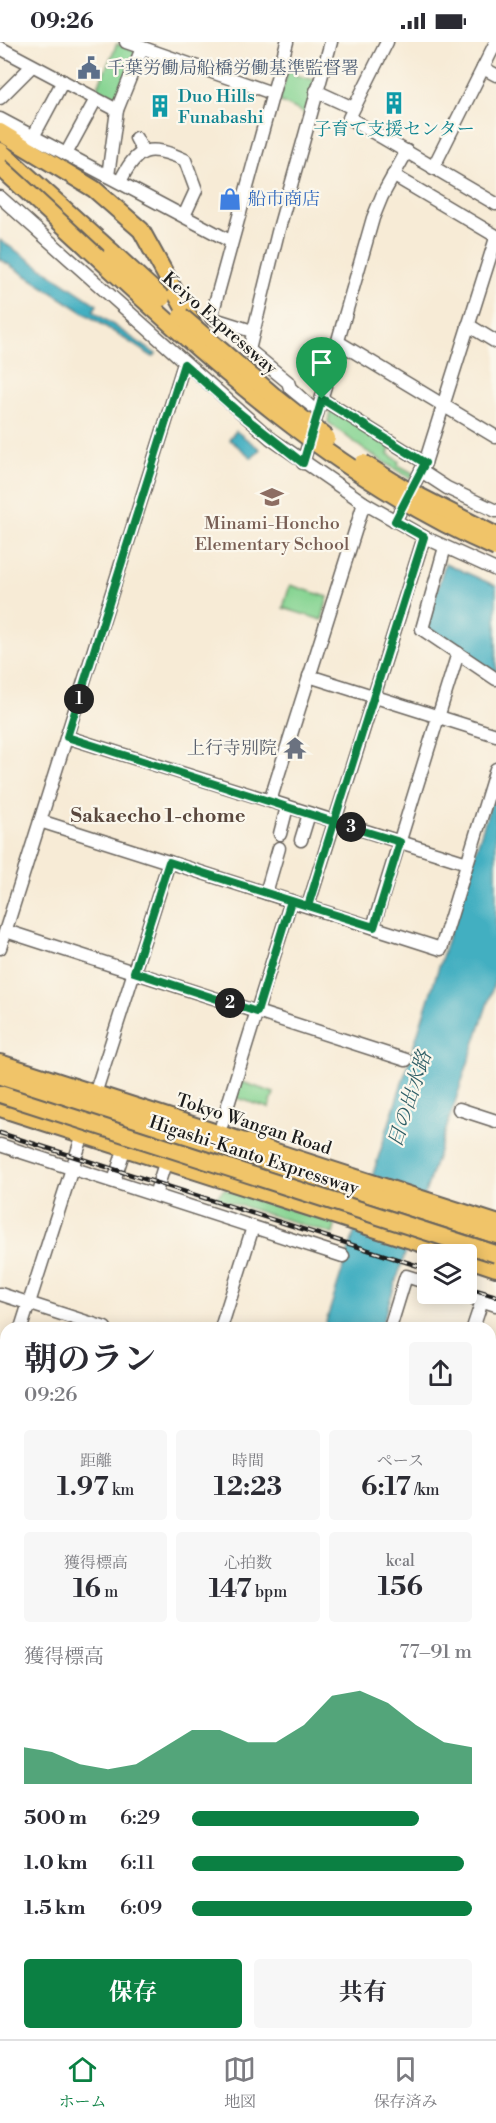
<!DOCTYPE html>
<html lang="ja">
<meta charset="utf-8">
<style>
:root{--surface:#fff;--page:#f7f7f7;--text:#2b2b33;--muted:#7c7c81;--line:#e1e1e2;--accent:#0b8043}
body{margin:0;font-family:"Libre Bodoni","Noto Serif JP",serif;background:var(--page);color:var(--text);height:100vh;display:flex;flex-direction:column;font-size:22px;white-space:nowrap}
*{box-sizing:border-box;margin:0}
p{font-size:20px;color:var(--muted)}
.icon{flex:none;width:33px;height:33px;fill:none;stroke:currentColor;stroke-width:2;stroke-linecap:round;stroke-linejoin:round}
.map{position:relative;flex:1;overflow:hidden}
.panel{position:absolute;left:0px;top:1280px;width:496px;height:718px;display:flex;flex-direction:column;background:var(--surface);border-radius:18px 18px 0 0;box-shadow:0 3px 15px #0003}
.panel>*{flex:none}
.buttons{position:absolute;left:417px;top:1202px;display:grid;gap:12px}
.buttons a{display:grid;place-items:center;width:60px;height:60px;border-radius:6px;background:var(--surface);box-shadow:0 3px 15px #0003;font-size:30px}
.pin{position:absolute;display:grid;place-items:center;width:51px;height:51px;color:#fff;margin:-62px -26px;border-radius:50% 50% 50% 0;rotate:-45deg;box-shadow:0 0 6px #0007}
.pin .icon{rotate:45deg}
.km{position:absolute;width:30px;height:30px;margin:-15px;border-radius:50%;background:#222;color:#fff;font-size:16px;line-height:30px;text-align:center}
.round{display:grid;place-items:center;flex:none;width:63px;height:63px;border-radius:6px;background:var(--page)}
.head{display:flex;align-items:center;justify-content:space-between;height:102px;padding:0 24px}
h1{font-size:33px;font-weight:700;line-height:45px}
.stats{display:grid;grid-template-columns:repeat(3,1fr);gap:9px;height:102px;padding:6px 24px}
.stats div{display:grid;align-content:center;border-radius:6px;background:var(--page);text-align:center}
.stats b{font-size:26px;font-weight:700}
.stats small{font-size:16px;font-weight:400}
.stats p{font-size:16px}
.chart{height:168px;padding:12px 24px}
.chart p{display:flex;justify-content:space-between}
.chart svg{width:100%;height:108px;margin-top:6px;fill:var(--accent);opacity:.7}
.primary-button{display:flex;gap:12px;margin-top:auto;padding:12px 24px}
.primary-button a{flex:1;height:69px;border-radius:6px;background:var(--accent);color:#fff;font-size:24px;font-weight:700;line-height:69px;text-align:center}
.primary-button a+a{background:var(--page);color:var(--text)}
ul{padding:0 24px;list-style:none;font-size:20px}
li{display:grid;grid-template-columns:96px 72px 1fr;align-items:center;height:45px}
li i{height:15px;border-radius:8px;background:var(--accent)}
.status{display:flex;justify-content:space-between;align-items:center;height:42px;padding:0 30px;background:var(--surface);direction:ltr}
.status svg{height:16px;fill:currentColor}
.tabs{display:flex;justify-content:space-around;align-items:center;height:84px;border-top:2px solid var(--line);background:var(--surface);font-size:16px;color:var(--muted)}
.tabs a{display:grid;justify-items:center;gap:3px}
.tabs .current{color:var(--accent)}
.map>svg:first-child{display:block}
</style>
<div class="status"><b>09:26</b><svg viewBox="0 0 49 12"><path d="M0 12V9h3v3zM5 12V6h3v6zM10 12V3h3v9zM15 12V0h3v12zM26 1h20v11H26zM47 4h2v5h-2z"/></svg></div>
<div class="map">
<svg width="496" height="1997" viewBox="0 0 496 1997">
<rect width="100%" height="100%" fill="#fbf7ec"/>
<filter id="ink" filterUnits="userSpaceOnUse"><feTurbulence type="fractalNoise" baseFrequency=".0167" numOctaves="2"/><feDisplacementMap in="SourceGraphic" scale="12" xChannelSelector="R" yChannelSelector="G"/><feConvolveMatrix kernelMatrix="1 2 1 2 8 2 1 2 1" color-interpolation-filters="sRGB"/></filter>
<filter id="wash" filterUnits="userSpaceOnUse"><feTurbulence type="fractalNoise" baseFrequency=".008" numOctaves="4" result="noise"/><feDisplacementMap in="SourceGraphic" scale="24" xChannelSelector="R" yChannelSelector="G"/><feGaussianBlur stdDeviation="1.35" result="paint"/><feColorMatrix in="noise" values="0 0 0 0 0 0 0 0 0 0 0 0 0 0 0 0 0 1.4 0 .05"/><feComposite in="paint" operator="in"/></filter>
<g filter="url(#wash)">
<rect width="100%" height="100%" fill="#f7ebd6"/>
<g fill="#86d492" stroke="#517857" stroke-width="1.5">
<path d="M117 2 137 10 116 64 94 53Z"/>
<path d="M288 28 295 30V33L315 38 306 72 279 59Z"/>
<path d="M331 366 391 403 388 412 399 419 398 423 413 431 411 437 363 407 328 380Z"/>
<path d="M290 543 328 555 322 578 283 566Z"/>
<path d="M239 1039 274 1051 269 1066 234 1055Z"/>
<path d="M224 1147 336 1181 333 1192 215 1156Z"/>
</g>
<g fill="#43afc1" stroke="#30666e" stroke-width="1.5">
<path d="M0 198 97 263 93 269 156 312 153 315 0 217Z"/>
<path d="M236 389 260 407 252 416 229 397Z"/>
<path d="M445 521 496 544V631L426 585Z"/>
<path d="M496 745V936L381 1285 324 1286Z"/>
<path d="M491 1898 496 1900V1997H0V1984L6 1985V1992H490Z"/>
</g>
</g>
<g filter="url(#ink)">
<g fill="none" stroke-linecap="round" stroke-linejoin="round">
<g stroke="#69645d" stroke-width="15">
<g id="minor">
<path d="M126 0 272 51"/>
<path d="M387 0 349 76 496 162"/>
<path d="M0 6 117 68"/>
<path d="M483 26 496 33"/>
<path d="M316 49 353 66"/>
<path d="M0 56 32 24"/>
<path d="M0 77 230 199"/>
<path d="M33 95 63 39"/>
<path d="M136 96 143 109"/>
<path d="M66 112 96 57"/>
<path d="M433 126 496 0"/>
<path d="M393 133 496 194"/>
<path d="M108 134 117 68 142 6"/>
<path d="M120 140C137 104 150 102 185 118L196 148 184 174"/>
<path d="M0 155 270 396 364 461 424 495 496 528"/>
<path d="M468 283 496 300"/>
<path d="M252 289 211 276 287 0"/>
<path d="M338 300 496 395"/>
<path d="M322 357 425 421"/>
<path d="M317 371 290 346 288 340 249 308 278 190 331 0"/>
<path d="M303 421 373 176 382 154 407 109"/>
<path d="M421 429 447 446 496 469"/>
<path d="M395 479 425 421 496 196"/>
<path d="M445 505 422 587 496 637"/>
<path d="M309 634 496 693"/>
<path d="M67 695 467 821"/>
<path d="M270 759 364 461"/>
<path d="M40 779 441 907 496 727"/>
<path d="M280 792 287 765"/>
<path d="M301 798 309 772"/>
<path d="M266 851 279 806"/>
<path d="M308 864 424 495"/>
<path d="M373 885 458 611"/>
<path d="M6 889 406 1018"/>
<path d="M0 906 184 322"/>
<path d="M95 1052 169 820"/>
<path d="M459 1067 496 1079"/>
<path d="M222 1082 291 859"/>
<path d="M0 1103 343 1214"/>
<path d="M114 1139 125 1105"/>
<path d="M155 1153 166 1118"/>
<path d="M459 1251 496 1263"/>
<path d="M0 1252 105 1286"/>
<path d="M21 1286 83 1092"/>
<path d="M221 1286 253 1185"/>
<path d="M390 1286 406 1234 428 1241"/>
<path d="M473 1286 482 1259"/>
<path d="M0 1351 6 1332"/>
<path d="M490 1382 496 1383"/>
<path d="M490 1533 496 1534"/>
<path d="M490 1730 496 1714"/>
<path d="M490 1884 496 1885"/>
</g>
</g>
<g stroke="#69645d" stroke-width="20">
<g id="highway">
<path d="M0 90 94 147 141 188 195 286"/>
<path d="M0 109 112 210"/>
<path d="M0 1021 496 1181"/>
<path d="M0 1034 496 1193"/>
<path d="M0 1066 454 1212"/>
<path d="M466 1216 496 1226"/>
</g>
</g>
<use href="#minor" stroke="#fff" stroke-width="12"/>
<use href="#highway" stroke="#f0c469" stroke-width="16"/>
<g stroke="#1c1c1c" stroke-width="4.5">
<g id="rail">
<path d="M0 1091 428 1227"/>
<path d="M466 1245 496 1254"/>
</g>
</g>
<use href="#rail" stroke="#fbf7ec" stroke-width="2" stroke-dasharray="7" stroke-linecap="butt"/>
<g stroke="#69645d" stroke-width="20" stroke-linecap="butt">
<g id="highway-bridge">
<path d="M0 125C154 264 302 422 496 506"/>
<path d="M112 210 162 256"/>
<path d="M181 274 274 354 327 396"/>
<path d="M363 421 405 447 495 493"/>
<path d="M0 1052 496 1212"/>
</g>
</g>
<use href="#highway-bridge" stroke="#f0c469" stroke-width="16"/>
</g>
</g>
<g fill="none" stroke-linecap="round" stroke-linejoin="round" filter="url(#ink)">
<g stroke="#fff" stroke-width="12">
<path id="route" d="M322 357 303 421 237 369 184 322 67 695 334 780 308 864 291 859 257 970 134 930 169 820C237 842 305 863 374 885L400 800 334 780 424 495 395 479 425 421 322 357"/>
</g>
<use href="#route" stroke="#0b8043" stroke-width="8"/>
</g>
<defs>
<g id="civic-bare" transform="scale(1.8)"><path d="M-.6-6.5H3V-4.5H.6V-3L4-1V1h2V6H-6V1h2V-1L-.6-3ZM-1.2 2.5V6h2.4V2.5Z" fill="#5c6f8a" stroke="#fbf7ec" stroke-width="2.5" paint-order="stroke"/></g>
<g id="building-bare" transform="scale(1.8)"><path d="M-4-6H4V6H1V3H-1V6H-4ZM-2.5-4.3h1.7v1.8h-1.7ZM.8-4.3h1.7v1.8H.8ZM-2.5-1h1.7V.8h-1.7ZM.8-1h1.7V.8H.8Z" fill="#0f9aa8" stroke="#fbf7ec" stroke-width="2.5" paint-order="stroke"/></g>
<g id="shop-bare" transform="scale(1.8)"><path d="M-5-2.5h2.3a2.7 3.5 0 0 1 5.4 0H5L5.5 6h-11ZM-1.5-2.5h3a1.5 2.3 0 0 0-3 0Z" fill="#3f7fe0" stroke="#fbf7ec" stroke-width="2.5" paint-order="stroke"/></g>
<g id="school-bare" transform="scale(1.8)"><path d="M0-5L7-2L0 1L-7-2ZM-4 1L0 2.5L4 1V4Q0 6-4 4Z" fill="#8d6e63" stroke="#fbf7ec" stroke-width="2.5" paint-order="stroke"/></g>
<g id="temple-bare" transform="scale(1.8)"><path d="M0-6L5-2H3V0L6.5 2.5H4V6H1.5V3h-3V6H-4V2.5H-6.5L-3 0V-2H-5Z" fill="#6b7280" stroke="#fbf7ec" stroke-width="2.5" paint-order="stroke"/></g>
</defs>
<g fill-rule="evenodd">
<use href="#civic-bare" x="89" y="26"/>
<use href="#building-bare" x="394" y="61"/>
<use href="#building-bare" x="160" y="64"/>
<use href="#shop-bare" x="230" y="157"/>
<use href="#school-bare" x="272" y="455"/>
<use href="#temple-bare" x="295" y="706"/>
</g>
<g text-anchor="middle" stroke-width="4.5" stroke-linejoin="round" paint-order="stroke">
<g font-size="18" fill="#4e5e75" stroke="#fbf7ec" text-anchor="start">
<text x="107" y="32">千葉労働局船橋労働基準監督署</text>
</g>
<g font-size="18" fill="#0d838f" stroke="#fbf7ec" text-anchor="start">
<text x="178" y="60">Duo Hills<tspan x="178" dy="21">Funabashi</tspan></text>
<text x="394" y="93" text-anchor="middle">子育て支援センター</text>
</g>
<g font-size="18" fill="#366cbe" stroke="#fbf7ec" text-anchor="start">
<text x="248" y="163">船市商店</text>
</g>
<g font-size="18" fill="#1c1c1c" stroke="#fbf7ec">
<text transform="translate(220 281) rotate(41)" y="6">Keiyo Expressway</text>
<text transform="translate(254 1082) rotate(18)" y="6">Tokyo Wangan Road</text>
<text transform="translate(254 1113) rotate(18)" y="6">Higashi-Kanto Expressway</text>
</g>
<g font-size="18" fill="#785e54" stroke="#fbf7ec">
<text x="272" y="487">Minami-Honcho<tspan x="272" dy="21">Elementary School</tspan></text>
</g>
<g font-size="18" fill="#5b616d" stroke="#fbf7ec" text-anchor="end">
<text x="277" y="712">上行寺別院</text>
</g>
<g font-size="20" font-weight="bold" fill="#59473d" stroke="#fbf7ec">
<text x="158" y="780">Sakaecho 1-chome</text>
</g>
<g font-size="20" font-style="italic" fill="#2e5e66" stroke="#fbf7ec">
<text transform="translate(409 1057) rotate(-72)" y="7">日の出水路</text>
</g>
</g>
</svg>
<div class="buttons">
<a><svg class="icon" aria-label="layers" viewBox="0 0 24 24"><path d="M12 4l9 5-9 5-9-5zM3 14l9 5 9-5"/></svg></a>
</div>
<div class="pin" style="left:322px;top:357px;background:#1e9e55"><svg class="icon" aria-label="arrive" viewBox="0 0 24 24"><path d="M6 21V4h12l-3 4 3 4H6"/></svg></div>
<b class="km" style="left:79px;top:657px">1</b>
<b class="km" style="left:230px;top:961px">2</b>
<b class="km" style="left:351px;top:785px">3</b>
<section class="panel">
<div class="head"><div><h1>朝のラン</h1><p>09:26</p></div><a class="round"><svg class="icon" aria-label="share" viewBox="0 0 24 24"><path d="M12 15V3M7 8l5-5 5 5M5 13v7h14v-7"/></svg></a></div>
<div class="stats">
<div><p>距離</p><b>1.97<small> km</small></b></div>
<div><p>時間</p><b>12:23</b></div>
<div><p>ペース</p><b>6:17<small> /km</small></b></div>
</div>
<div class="stats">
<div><p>獲得標高</p><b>16<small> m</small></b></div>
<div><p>心拍数</p><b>147<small> bpm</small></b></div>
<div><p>kcal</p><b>156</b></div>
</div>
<div class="chart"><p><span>獲得標高</span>77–91 m</p>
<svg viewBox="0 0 160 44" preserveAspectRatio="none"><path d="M0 44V29L10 31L20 36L30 38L40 36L50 29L60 22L70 22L80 27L90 27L100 20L110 8L120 6L130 11L140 20L150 27L160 29V44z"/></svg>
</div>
<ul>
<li><b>500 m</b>6:29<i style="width:81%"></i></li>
<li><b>1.0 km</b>6:11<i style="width:97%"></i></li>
<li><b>1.5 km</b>6:09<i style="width:100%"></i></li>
</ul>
<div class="primary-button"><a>保存</a><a>共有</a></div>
</section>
</div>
<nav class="tabs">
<a class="current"><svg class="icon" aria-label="home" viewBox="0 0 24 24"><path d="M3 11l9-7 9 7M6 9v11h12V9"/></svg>ホーム</a>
<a><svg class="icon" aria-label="map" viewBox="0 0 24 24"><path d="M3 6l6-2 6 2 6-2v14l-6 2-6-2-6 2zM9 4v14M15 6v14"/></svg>地図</a>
<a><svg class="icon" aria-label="saved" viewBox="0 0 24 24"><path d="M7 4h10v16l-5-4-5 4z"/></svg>保存済み</a>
</nav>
